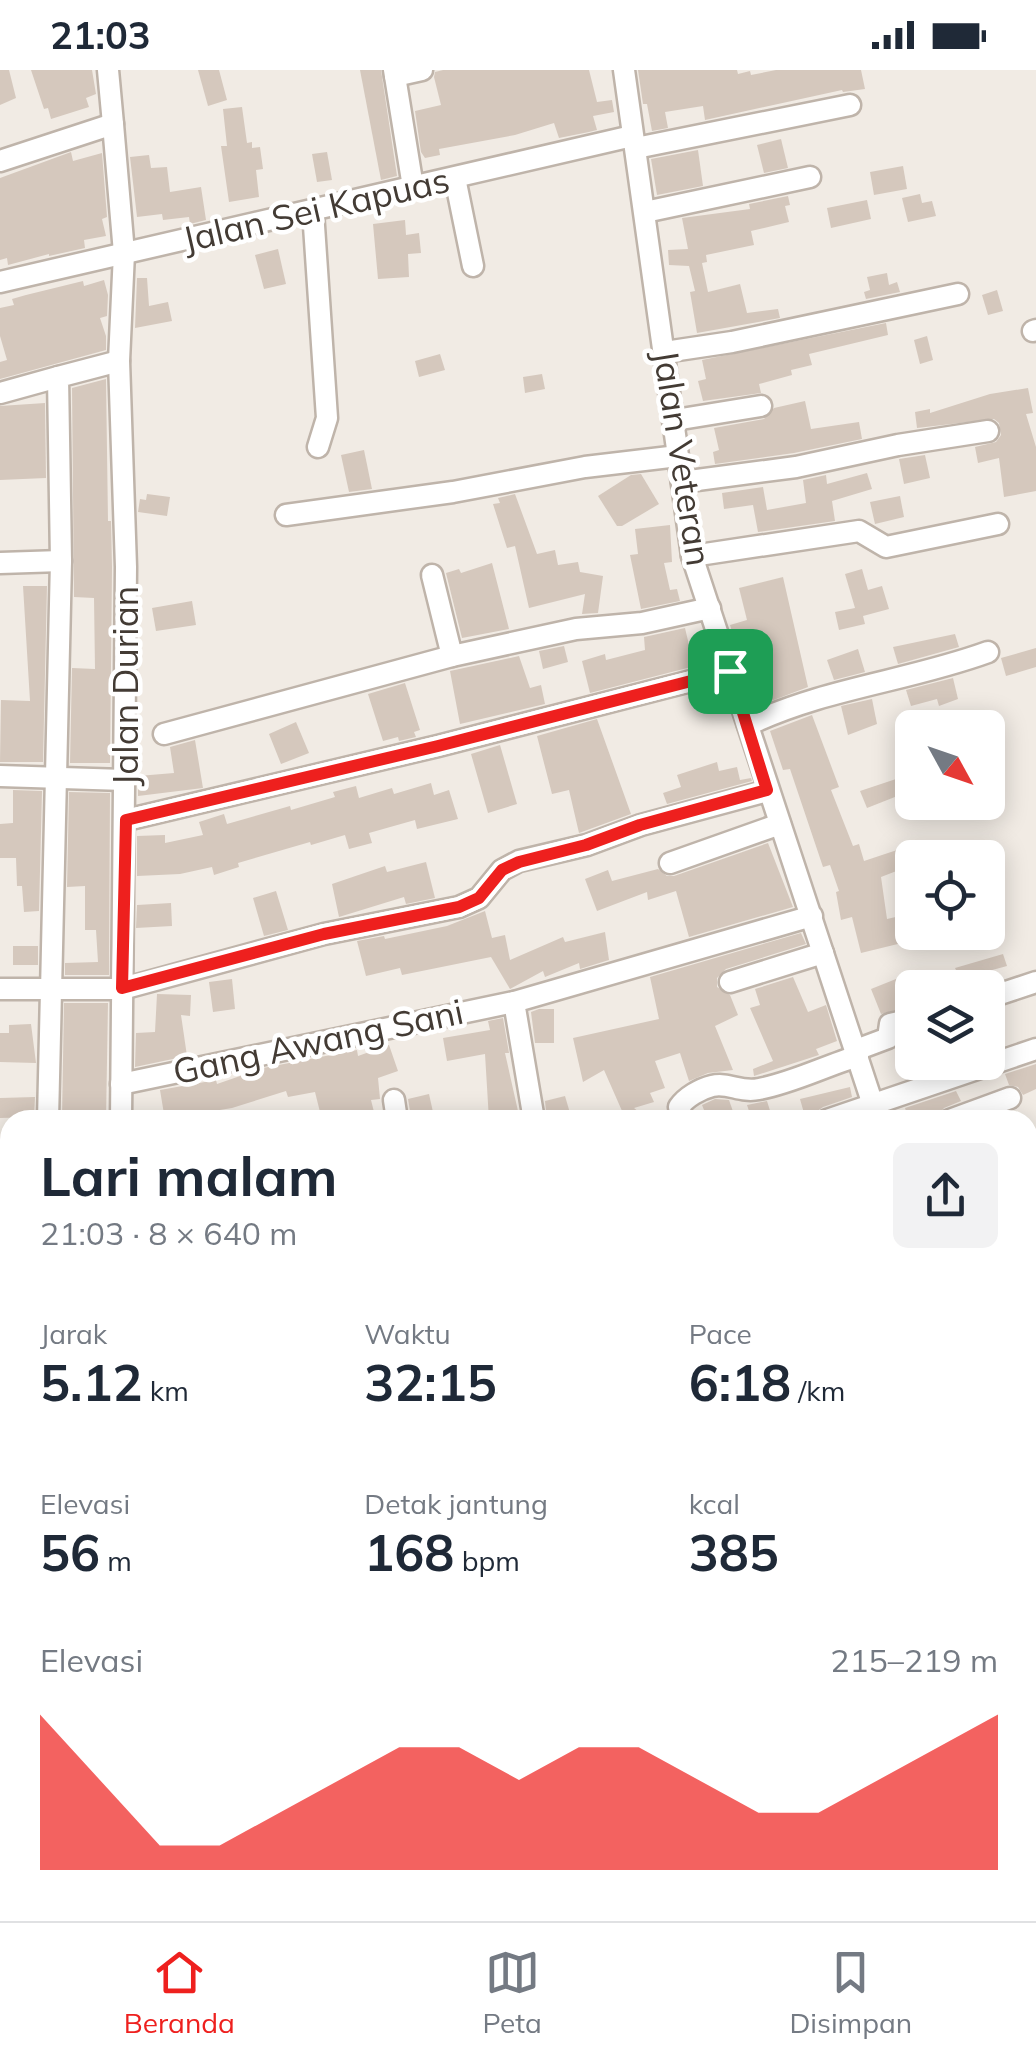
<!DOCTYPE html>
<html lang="id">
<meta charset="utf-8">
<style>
:root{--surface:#fff;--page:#f2f2f3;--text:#1f2937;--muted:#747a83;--line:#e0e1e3;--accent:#ee201e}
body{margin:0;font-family:Mulish,sans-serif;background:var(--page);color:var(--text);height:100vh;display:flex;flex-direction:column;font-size:38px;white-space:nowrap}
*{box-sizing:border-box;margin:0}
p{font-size:32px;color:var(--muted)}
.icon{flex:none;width:55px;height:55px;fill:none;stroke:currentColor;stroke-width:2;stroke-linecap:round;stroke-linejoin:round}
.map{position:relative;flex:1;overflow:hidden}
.side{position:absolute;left:0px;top:1040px;width:1038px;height:812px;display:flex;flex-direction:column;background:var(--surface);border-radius:30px 30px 0 0;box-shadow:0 5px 25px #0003}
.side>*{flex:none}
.needle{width:65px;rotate:130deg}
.controls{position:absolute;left:895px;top:640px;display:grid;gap:20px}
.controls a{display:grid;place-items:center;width:110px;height:110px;border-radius:15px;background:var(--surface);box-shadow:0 5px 25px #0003;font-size:50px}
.pin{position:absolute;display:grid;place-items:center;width:85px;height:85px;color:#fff;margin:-42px;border-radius:20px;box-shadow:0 5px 15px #0006}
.round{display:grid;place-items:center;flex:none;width:105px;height:105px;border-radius:15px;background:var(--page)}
.head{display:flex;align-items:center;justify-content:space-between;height:170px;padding:0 40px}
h1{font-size:55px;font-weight:700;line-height:75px}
.figures{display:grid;grid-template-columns:repeat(3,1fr);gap:15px;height:170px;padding:10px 40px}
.figures div{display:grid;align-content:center}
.figures b{font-size:50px;font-weight:700}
.figures small{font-size:28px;font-weight:400}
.figures p{font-size:28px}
.chart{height:280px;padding:20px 40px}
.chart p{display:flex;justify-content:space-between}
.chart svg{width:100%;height:180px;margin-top:10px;fill:var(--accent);opacity:.7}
.status{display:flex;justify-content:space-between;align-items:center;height:70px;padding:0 50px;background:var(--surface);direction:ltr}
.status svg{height:28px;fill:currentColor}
.dock{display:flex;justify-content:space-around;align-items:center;height:140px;border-top:2px solid var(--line);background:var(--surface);font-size:28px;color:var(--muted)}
.dock a{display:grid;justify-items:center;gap:5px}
.dock .active{color:var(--accent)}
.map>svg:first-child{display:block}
</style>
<div class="status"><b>21:03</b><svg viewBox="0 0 49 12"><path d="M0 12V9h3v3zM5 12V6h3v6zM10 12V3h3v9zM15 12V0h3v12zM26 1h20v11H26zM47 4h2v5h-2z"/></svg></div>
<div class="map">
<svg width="1036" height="1851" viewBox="0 0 1036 1851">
<rect width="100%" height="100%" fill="#f1ebe4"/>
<g fill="#d5c8bd">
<path d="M0 0H9L16 28 0 35Z"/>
<path d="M31 0H92L96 24 86 28 89 37 51 49 48 38 44 39Z"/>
<path d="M198 0H219L227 30 208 36Z"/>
<path d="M360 0H381L397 106 381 110Z"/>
<path d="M443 0H589L597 32 612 30 614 42 593 46 597 60 589 62 559 68 554 53 515 65 439 79 440 85 425 88 421 82 415 41 441 35 434 7 435 2Z"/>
<path d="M638 0H737L738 4 750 1 751 5 776 0H861L865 19 843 22 842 20 705 50 703 36 665 42 668 58 652 61 647 34H643Z"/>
<path d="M242 37 247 73 252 72V78L260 77 263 99 256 100 259 127 229 132 221 76H227L223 39Z"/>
<path d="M781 69 788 98 764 103 757 75Z"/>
<path d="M698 80 703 116 657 125 651 89Z"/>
<path d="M71 82 73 91 102 83 107 147 102 149 106 166 84 170 85 178 49 186V184L8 195 7 188 0 190V108Z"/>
<path d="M327 82 332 110 317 112 312 84Z"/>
<path d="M149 85 151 98 167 97 170 122 201 117 206 150 190 154 189 147 163 150 162 144 137 147 130 87Z"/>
<path d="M903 96 907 119 874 125 870 102Z"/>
<path d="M920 124 922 133 932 131 936 146 908 152 902 128Z"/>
<path d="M788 126 790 135 785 136 789 152 751 161 754 175 706 185 707 192 702 193 708 222 740 214 747 243 778 239 780 248 697 263 690 222 695 221 689 196 669 195 668 180 688 179 682 148 750 139 749 134Z"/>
<path d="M867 130 871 149 831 158 827 138Z"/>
<path d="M405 150 406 165 419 163 421 183 408 184 409 207 378 209 373 154Z"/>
<path d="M278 179 286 214 264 219 255 185Z"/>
<path d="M887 203 889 215 897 212 900 222 866 229 864 222 870 220 867 207Z"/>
<path d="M137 208H147L149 236 168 232 172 251 135 258Z"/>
<path d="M104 210 108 225 107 246 100 248 106 266V280L0 309V292L7 290 0 266V238L14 235 12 229 26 225 83 211 84 216Z"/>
<path d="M997 220 1003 241 988 245 982 225Z"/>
<path d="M886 253 888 265 809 284 812 295 791 300 792 305 759 314 761 323 703 331 698 311 706 309 702 290Z"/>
<path d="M927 266 933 290 920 294 914 270Z"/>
<path d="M440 284 445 300 419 307 415 291Z"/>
<path d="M542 304 545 319 525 323 523 307Z"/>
<path d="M106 309 108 451H111L112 497 110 693H70L72 598 95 599 94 528 74 527 72 318Z"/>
<path d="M1028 318 1033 343 1026 344 1036 377V421L1004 427 999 388 978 393 975 377 996 372 1001 365 999 353 994 349 917 358 915 342 930 339V343L990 324Z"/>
<path d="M805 331 811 359 859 352 862 369 794 383 715 394 713 382 719 380 714 358 764 349 774 338Z"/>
<path d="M45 333 46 408 0 410V336Z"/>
<path d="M364 380 372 419 349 422 341 385Z"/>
<path d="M925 385 930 408 904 414 899 389Z"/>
<path d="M867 403 872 419 832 431 835 451 758 462 753 435 724 439 722 423 763 417 767 440 806 433 803 410 826 405 827 414Z"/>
<path d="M641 404 659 434 622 456H617L598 426 631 405Z"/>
<path d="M147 424 170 427 167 446 138 442 140 429 146 430Z"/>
<path d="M515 424 537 484 555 480 558 495 578 492 580 502 603 506 598 543 582 544 585 524 529 538 515 476 507 478 493 434 500 433 498 428Z"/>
<path d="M900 426 904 447 875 454 870 432Z"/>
<path d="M670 455 672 492 664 493 670 520 677 519 680 531 641 539 630 485 638 484 635 459Z"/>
<path d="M492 493 509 559 462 568 446 503 459 499 461 503Z"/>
<path d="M862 499 868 520 882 516 889 539 863 546 865 554 839 560 835 542 855 538 845 504Z"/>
<path d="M783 507 808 617 761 635 750 578 738 581 730 555 747 550 739 518Z"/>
<path d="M23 516H47L43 692H0L1 630 30 631Z"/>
<path d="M192 531 196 555 156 561 152 538Z"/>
<path d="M685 558 689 575 692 574 699 595 590 623 582 591 605 584 606 590 645 580 644 567Z"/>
<path d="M955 564 959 577 898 594 893 577Z"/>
<path d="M564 576 568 592 543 599 539 581Z"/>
<path d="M1036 578V597L1006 606 1001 588Z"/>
<path d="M858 579 865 602 834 610 827 590Z"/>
<path d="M519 586 530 618 541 615 545 634 460 654 450 601Z"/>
<path d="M953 608 958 629 939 636 937 629 911 636 906 620Z"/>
<path d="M405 613 420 660 414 662 416 667 399 671 398 667 383 671 368 624Z"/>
<path d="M872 629 877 654 848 665 841 636Z"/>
<path d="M812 645 839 717 831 720 853 776 859 774 864 791 912 775V795L881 807 887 849 900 846 906 872 861 883 852 847 841 850 836 822 839 821 830 795 823 797 790 699 783 700 770 661Z"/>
<path d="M597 649 631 744 579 763 569 720 552 724 537 666Z"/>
<path d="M296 652 309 683 281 694 269 664Z"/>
<path d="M195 670 203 718 138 726V706L174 703 170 677Z"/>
<path d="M500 675 517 734 488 743 471 684Z"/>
<path d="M717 692 719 701 737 697 740 710 751 708 752 711 667 734 663 723 681 717 677 705Z"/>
<path d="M899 708 905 723 867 738 860 721Z"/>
<path d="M431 713 434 725 449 720 458 749 417 759 415 750 369 763 372 773 349 779 345 765 311 775 310 772 238 793 239 797 214 805 212 797 180 804 137 806V766L165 765V773L203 765 199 752 224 744 227 754 290 736 291 740 335 727 333 722 356 716 359 728 392 718 394 724Z"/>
<path d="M13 720 42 721 39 841 24 842 22 816H17L16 788H0V754L13 753Z"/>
<path d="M69 722 110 723 109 905H65V893L98 892 96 860H85V816L67 817Z"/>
<path d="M768 773 793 837 689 867 676 821 648 830 647 822 597 841 585 809 608 800 612 811 658 799 667 806H674Z"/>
<path d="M426 792 435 828 406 834 404 827 339 847 332 814 385 796 387 802Z"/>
<path d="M276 821 288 860 264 866 253 828Z"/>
<path d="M171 833 172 856 136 858 137 835Z"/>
<path d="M485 841 492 868 505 865 510 890 563 867 565 872 605 862 609 890 580 899 579 893 545 907 543 901 510 919 491 887 402 905 400 898 366 906 357 871 384 866 385 869 447 856Z"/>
<path d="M801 863 806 874 726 899 717 908V917L730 925 738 945 715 956 733 1000 708 1003 689 1011 680 983 655 991 665 1018 650 1023 654 1032 634 1038 649 1050H626L604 1000 583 1012 573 968 659 949 650 907Z"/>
<rect x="13" y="876" width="25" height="19"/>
<path d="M1003 884 1007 896 985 902 988 913 973 918H905L904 912 956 900 955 898Z"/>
<path d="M793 907 808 942 826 935 837 971 816 979 819 985 754 1006 753 999 773 991 750 938 760 935 755 919Z"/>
<path d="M901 907 911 936 881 944 871 919Z"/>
<path d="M232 909 235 939 213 942 209 912Z"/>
<path d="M157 924 191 925 190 946 181 945 187 986 135 997 136 963 155 962Z"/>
<path d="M64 933H108L106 1050 62 1048Z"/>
<path d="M539 939H554V973H535L531 942Z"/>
<path d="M503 948 509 983H505L520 1050H489L485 984 447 991 443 968 490 960 488 951Z"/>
<path d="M31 954 36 993 0 992V963H9V955Z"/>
<path d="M389 975 398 1001 378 1008 380 1029 371 1030 376 1050H322L315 1022 288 1027 286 1021 232 1038 196 1044 197 1047 165 1050 160 1020 216 1010 217 1014 263 998 357 980 358 986Z"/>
<path d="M905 992H954L909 1008Z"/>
<path d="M1036 994V1019L1023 1025 1018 1017 1009 1015 1005 1004Z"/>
<path d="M850 1017 852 1027 823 1037 816 1042 814 1050H806L800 1029Z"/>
<path d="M956 1021 961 1031 944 1038 936 1048 931 1045 909 1050 905 1038Z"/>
<path d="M429 1024 433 1042 411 1047 408 1029Z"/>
<path d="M565 1026 570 1043 547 1050 545 1031Z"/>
<path d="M35 1027 34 1047 0 1048V1028Z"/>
<path d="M715 1029 729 1030 736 1050H708L702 1035Z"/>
<path d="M767 1031 773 1050H752L747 1035Z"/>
</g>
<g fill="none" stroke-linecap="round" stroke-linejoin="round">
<g stroke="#bfb4aa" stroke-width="25">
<g id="minor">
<path d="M108 0 113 54"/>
<path d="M394 0 413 117"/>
<path d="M624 0 692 486 878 1050"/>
<path d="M395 6 422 0"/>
<path d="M636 78 850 35"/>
<path d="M0 91 113 54 124 183 119 291 126 497 121 1050"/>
<path d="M455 108 473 196"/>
<path d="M313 141 327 348 318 377"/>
<path d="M645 142 810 107"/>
<path d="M0 212 632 66"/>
<path d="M1033 261 1036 260"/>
<path d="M665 282 732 272 958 224"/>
<path d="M0 323 58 307"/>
<path d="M675 350 761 336"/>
<path d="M682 412 796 397 898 375 988 361"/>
<path d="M286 445 453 422 585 397 678 386"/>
<path d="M692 486 859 461 886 477 998 454"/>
<path d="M0 493 61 491"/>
<path d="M432 505 452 586"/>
<path d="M748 655C825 618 909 611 988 582"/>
<path d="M164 664 452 586 576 559 642 553 710 538"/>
<path d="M0 706 124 710"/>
<path d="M126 750 438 676 730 601"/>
<path d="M670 793 780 754"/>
<path d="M730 912 823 883"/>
<path d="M0 919H122L324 864 459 837 479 828 502 800 519 791 587 775 641 755 767 721"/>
<path d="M988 928 1036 912"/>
<path d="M856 980 888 968 890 954 912 949"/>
<path d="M121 1014 514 932"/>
<path d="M394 1030 397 1050"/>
<path d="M48 1050 61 491 58 307 119 291"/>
<path d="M534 1050 514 932 812 846"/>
<path d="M683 1050 679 1037C686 1027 700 1019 712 1016 729 1012 740 1023 759 1019 792 1013 825 996 858 986"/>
<path d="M827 1050 1036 979"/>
<path d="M950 1050 1010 1028"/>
<path d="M1028 1185 1036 1182"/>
<path d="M0 1303 10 1299"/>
<path d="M1028 1333 1036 1331"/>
<path d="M0 1369 10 1379"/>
<path d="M1028 1480 1036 1498"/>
<path d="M1028 1563 1036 1560"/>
<path d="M0 1617 10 1607"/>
<path d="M1028 1640 1036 1636"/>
<path d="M0 1731 10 1723"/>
<path d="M217 1842 218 1851"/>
<path d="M701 1842 702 1851"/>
<path d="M0 1851 11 1842"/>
<path d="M317 1851 343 1842"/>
</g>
</g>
<use href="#minor" stroke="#fff" stroke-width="20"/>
</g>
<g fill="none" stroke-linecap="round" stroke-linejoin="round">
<g stroke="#fff" stroke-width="20">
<path id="route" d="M730 601 767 720 640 755 586 775 519 792 502 800 479 828 459 837 324 864 122 918 126 750 438 676Z"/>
</g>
<use href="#route" stroke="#ee201e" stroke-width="12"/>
</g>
<g text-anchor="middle" stroke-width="9" stroke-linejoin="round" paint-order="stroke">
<g font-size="35" fill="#433b34" stroke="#fff">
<text transform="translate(316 140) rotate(-13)" y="12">Jalan Sei Kapuas</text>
<text transform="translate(682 388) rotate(81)" y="12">Jalan Veteran</text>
<text transform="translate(126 616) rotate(-90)" y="12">Jalan Durian</text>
<text transform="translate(318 972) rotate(-12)" y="12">Gang Awang Sani</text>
</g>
</g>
</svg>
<div class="controls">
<a><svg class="needle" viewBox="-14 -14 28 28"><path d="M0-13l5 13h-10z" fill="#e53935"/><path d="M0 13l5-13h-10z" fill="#747a83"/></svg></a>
<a><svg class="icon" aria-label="locate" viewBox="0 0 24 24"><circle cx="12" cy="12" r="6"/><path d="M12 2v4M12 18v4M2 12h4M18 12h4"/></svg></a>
<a><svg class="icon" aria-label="layers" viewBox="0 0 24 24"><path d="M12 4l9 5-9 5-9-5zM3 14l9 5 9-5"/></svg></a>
</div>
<div class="pin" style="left:730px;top:601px;background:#1e9e55"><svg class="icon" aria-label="arrive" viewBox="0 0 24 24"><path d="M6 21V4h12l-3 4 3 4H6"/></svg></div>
<section class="side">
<div class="head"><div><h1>Lari malam</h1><p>21:03 · 8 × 640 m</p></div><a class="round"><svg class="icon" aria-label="share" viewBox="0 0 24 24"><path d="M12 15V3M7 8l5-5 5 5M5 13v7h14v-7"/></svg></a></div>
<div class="figures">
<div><p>Jarak</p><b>5.12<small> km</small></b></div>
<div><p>Waktu</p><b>32:15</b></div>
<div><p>Pace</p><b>6:18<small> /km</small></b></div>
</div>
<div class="figures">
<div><p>Elevasi</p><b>56<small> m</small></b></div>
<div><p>Detak jantung</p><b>168<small> bpm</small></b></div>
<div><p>kcal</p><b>385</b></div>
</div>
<div class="chart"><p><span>Elevasi</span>215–219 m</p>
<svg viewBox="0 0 160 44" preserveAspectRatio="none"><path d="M0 44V6L10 22L20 38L30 38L40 30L50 22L60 14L70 14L80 22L90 14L100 14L110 22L120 30L130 30L140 22L150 14L160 6V44z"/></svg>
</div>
</section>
</div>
<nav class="dock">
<a class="active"><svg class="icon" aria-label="home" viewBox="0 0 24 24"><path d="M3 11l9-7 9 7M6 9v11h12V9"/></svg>Beranda</a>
<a><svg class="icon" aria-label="map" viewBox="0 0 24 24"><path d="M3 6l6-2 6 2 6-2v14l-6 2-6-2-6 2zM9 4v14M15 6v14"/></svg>Peta</a>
<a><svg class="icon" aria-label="saved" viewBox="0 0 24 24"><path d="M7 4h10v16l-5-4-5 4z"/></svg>Disimpan</a>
</nav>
